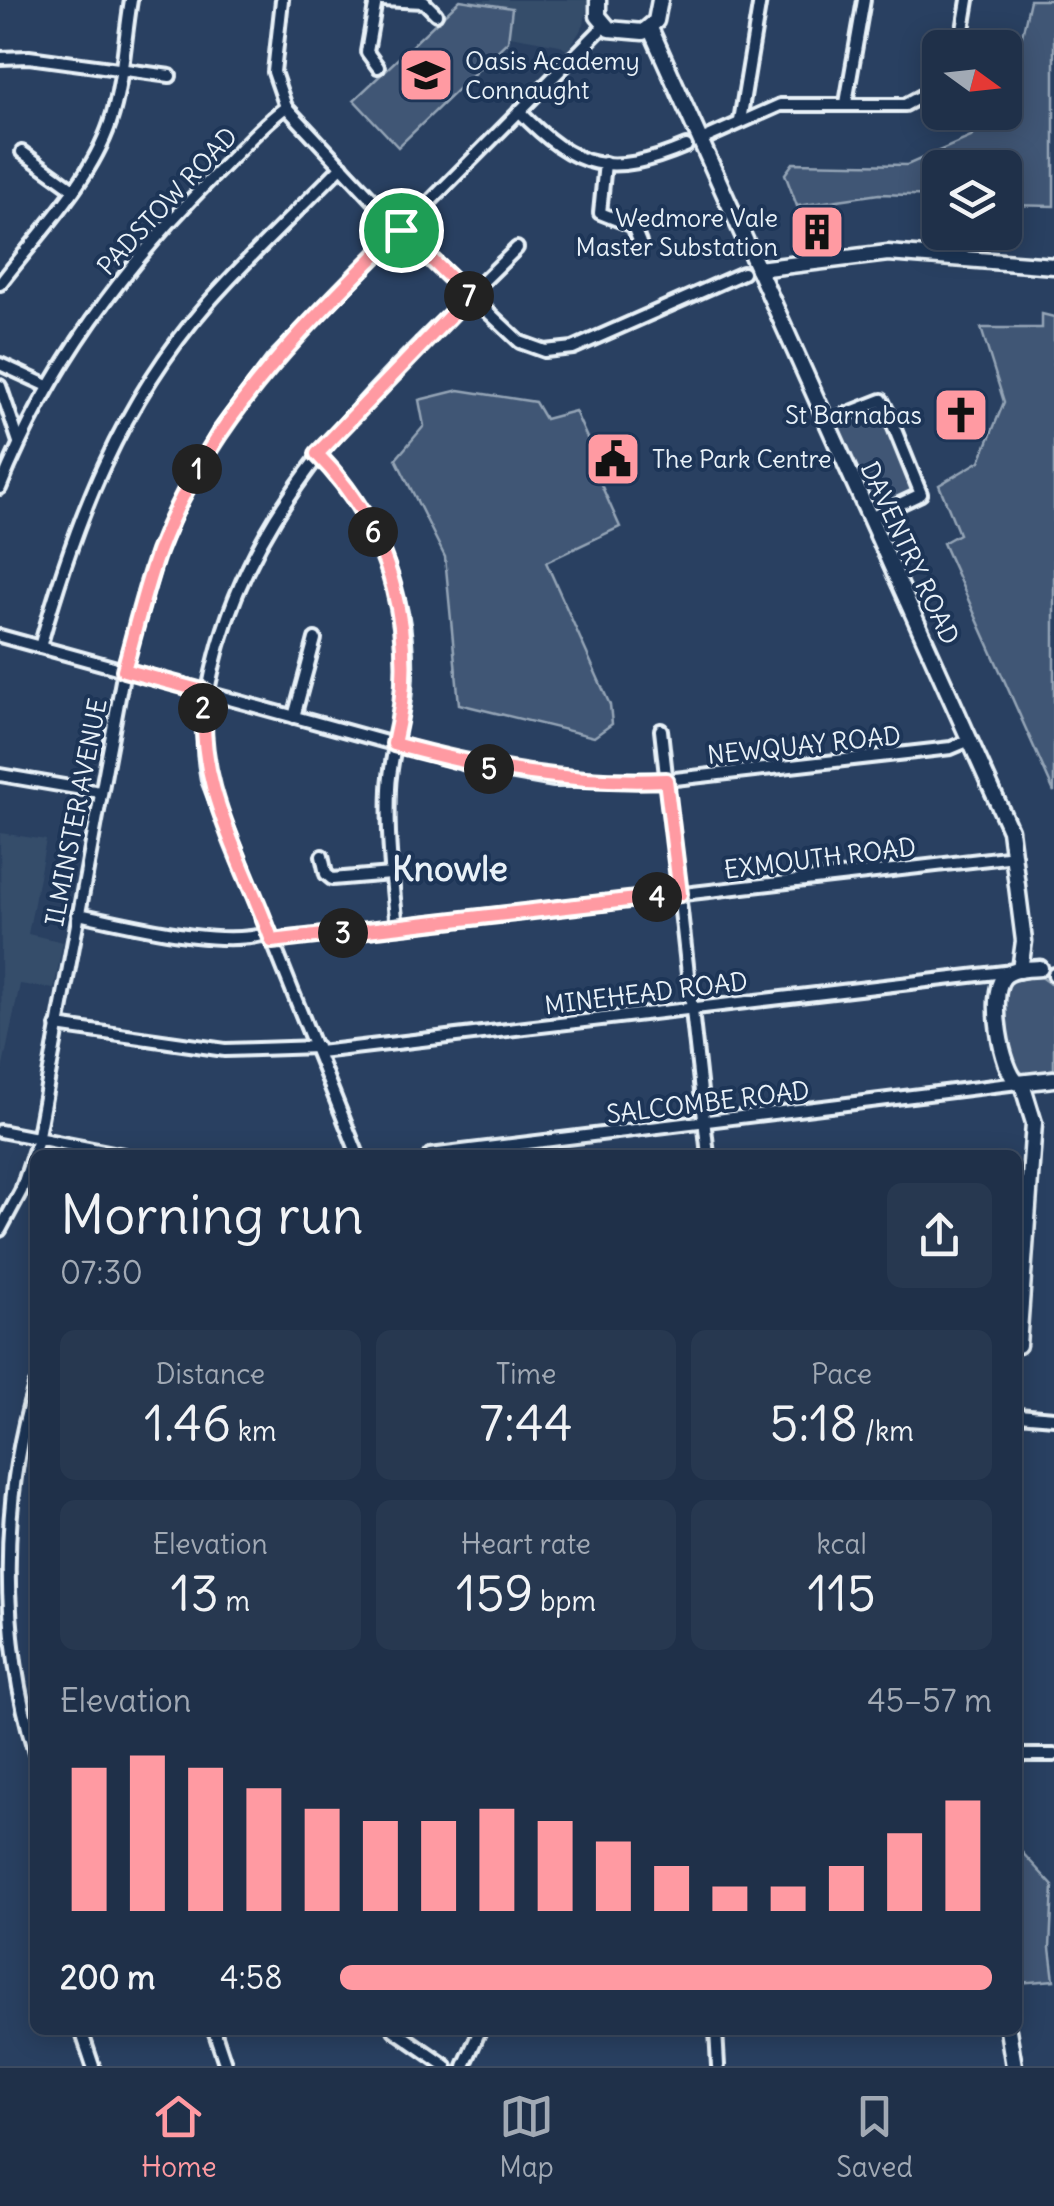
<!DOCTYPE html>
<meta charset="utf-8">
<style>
:root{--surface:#1f3049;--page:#273850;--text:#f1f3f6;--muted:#a1a9b4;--line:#3c4b61;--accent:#ff9aa2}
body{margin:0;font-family:Delius,sans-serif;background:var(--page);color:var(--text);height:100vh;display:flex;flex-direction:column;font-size:38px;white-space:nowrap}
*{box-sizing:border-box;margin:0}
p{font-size:32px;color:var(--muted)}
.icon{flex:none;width:55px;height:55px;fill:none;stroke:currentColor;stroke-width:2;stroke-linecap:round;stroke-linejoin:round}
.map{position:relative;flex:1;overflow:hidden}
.details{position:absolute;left:30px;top:1150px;width:992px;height:885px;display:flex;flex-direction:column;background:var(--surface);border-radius:15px;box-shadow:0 5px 25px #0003,0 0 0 2px var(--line)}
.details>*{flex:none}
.needle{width:65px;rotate:105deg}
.controls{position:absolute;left:922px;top:30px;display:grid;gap:20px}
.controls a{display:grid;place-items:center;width:100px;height:100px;border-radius:15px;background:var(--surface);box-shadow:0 5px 25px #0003,0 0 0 2px var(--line);font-size:50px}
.pin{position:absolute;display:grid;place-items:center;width:85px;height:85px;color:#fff;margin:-42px;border:5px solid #fff;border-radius:50%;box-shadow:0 2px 10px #0007}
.km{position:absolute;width:50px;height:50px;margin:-25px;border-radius:50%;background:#222;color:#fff;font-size:28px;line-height:50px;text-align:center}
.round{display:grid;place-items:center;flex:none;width:105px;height:105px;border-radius:15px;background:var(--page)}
.head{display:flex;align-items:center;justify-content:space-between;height:170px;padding:0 30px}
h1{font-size:55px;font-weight:600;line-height:75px}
.metrics{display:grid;grid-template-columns:repeat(3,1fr);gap:15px;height:170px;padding:10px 30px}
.metrics div{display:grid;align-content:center;border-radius:15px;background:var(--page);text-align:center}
.metrics b{font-size:50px;font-weight:600}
.metrics small{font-size:28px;font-weight:400}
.metrics p{font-size:28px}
.chart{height:280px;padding:20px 30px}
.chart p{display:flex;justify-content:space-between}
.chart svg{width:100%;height:180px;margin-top:10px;stroke:var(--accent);stroke-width:6}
ul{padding:0 30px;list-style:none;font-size:32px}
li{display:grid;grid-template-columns:160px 120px 1fr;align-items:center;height:75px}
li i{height:25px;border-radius:12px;background:var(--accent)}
.dock{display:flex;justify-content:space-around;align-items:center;height:140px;border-top:2px solid var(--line);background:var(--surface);font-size:28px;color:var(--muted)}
.dock a{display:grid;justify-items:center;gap:5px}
.dock .active{color:var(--accent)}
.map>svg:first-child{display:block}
</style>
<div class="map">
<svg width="1054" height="2066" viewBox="0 0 1054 2066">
<rect width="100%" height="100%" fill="#294061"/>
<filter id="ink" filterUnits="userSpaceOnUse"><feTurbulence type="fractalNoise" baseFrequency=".01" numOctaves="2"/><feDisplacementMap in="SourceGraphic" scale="20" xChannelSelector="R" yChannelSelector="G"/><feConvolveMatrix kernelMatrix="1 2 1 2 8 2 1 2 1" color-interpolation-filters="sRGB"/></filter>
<g filter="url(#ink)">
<g fill="#364d6b">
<path d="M460 0H588L584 25 567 51 560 45 510 36 398 147 354 100Z"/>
<path d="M0 833 46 840 28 934 63 942 54 989 20 984 2 1071Z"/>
</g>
<g fill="#415774" stroke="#94a4b6" stroke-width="2.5">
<path d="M460 0 512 8 508 41 398 147 354 100Z"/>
<path d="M1030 0H1054V206L1005 205V168H940V196L879 194 797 206 785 174 793 163 907 165 971 137 997 113 1005 112Z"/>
<path d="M1042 314 1054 317V792L943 543 959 534 939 485 980 461 1004 402 981 328H1042Z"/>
<path d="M459 390 535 402 545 419 575 411 595 456 591 462 620 527 546 562 610 705 612 724 594 737 459 704 445 557 396 459 424 426 419 400Z"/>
<path d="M874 406 884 412 919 492 873 512 834 424Z"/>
<path d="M1037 974 1054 986V1069L1025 1076 1011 1061 1002 992 1013 978Z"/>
<path d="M1018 1848 1053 1886 1050 1948 1054 1980 1018 1983Z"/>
</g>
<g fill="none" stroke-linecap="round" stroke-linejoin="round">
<g stroke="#e8f1f8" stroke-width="18">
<g id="street">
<path d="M282 0 274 72 286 107 401 230 520 342 545 351 573 348 743 273"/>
<path d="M376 0 367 52 378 67"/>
<path d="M382 0 424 2 436 14"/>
<path d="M960 48 968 0"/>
<path d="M0 58 29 57 170 76"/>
<path d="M846 103 864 0"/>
<path d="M519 111C576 170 610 178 686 146"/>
<path d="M740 121 760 0"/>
<path d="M699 141 780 105H905L940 86"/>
<path d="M22 152 72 188"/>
<path d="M605 163 600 213 633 226 640 243"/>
<path d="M0 284C37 235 90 182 110 123 123 84 124 41 131 0"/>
<path d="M0 364 48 386"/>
<path d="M0 386 19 442"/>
<path d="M826 422 882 400 887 410 921 494 870 518"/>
<path d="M317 454C378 515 413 605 405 691 402 724 390 756 389 789 387 835 392 881 397 927"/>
<path d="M0 488C49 367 123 267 214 176 237 153 260 126 286 107"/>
<path d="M0 636 470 765 553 780H666L951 748 970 740"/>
<path d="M40 647C75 521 120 404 207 304 249 256 297 212 342 166"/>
<path d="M294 717 315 639"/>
<path d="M661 730 708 1155"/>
<path d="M0 775 100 792"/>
<path d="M322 856 326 874 332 879 391 874"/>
<path d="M78 914C130 924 219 949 270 933"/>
<path d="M273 941 1015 856"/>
<path d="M1054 975V974"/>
<path d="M57 1026 225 1050 317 1047"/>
<path d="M319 1052 1013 971"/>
<path d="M0 1131 124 1155"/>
<path d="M358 1155 208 780C198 732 206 692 219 645 266 478 398 367 517 248"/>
<path d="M430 1155 1018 1083"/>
<path d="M0 1230 21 1191 36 1146 124 670 158 552 182 498 219 432 274 359 605 25"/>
<path d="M35 1386C0 1500 0 1639 35 1753"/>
<path d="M1018 1415 1054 1418"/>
<path d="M1018 1755H1054"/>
<path d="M81 2030 93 2066"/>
<path d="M214 2030 226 2066"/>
<path d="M394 2030 446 2066"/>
<path d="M716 2030 718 2066"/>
<path d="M464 2066 480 2030"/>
</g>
</g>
<g stroke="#e8f1f8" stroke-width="21">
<g id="secondary">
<path d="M598 0V16L609 29 643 32 656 21 660 0"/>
<path d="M650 28 1010 830 1024 941 1020 970"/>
<path d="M758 269 888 253 1054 266"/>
<path d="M1040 968C1028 969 1011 968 1003 978 989 995 1001 1070 1018 1083L1054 1079"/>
<path d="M1018 1345 1034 1123 1022 1084"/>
<path d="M1008 2030 1014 2066"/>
</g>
</g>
<use href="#street" stroke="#1d3557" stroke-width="10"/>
<use href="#secondary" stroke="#1d3557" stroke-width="14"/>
</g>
</g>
<g fill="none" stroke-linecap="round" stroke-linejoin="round" filter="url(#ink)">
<g stroke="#fff" stroke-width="20">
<path id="route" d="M401 230 469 296 317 454C394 531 419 640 394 744 486 769 571 784 666 780L680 894 272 941C243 859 193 782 206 692L124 670C135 631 144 591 158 552 207 420 304 327 401 230Z"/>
</g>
<use href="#route" stroke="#ff9aa2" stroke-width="12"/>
</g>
<defs>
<g id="school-square" transform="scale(2.875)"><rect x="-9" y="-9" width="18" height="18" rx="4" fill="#ff9aa2" stroke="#1d3557"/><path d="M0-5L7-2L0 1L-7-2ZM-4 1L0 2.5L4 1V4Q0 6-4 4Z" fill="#111"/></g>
<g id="building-square" transform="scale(2.875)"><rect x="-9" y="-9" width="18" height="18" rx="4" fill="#ff9aa2" stroke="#1d3557"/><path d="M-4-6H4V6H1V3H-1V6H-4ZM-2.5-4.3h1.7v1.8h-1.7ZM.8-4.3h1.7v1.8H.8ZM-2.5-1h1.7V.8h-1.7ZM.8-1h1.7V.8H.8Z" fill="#111"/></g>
<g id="church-square" transform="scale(2.875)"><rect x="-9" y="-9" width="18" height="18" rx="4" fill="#ff9aa2" stroke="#1d3557"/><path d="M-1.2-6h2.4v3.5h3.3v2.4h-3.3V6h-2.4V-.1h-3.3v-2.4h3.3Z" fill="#111"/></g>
<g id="civic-square" transform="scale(2.875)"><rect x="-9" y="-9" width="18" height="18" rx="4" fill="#ff9aa2" stroke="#1d3557"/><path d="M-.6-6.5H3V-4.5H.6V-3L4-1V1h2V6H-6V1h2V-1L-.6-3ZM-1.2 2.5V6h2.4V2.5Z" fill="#111"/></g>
</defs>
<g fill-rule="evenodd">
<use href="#school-square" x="426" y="75"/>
<use href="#building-square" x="817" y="232"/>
<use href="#church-square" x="961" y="415"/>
<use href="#civic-square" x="613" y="459"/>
</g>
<g text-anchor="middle" stroke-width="8" stroke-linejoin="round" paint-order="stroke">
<g font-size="25" fill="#e8f1f8" stroke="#1d3557" text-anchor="start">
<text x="465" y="70">Oasis Academy<tspan x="465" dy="29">Connaught</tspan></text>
<text x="778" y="227" text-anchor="end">Wedmore Vale<tspan x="778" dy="29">Master Substation</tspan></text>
<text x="922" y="424" text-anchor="end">St Barnabas</text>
<text x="652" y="468">The Park Centre</text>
</g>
<g font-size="25" fill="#e8f1f8" stroke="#1d3557">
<text transform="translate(167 201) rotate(-47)" y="9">PADSTOW ROAD</text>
<text transform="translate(910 553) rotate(65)" y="9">DAVENTRY ROAD</text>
<text transform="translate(804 745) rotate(-6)" y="9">NEWQUAY ROAD</text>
<text transform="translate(76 812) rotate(-79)" y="9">ILMINSTER AVENUE</text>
<text transform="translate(820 858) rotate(-7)" y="9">EXMOUTH ROAD</text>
<text transform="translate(646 993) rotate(-7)" y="9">MINEHEAD ROAD</text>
<text transform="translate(708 1102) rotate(-7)" y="9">SALCOMBE ROAD</text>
</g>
<g font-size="35" font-weight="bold" fill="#e8f1f8" stroke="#1d3557">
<text x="450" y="881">Knowle</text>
</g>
</g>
</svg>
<div class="controls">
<a><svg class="needle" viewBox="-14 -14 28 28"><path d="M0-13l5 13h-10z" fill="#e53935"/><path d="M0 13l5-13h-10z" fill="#a1a9b4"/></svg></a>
<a><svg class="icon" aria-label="layers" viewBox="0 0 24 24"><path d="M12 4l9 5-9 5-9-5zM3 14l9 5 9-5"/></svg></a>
</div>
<div class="pin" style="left:401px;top:230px;background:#1e9e55"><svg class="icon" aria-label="arrive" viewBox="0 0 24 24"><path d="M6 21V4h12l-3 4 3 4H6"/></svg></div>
<b class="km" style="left:197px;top:469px">1</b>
<b class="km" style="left:203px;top:708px">2</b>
<b class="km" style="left:343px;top:933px">3</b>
<b class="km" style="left:657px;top:897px">4</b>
<b class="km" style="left:489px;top:769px">5</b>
<b class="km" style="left:373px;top:532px">6</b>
<b class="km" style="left:469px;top:296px">7</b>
<section class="details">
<div class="head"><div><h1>Morning run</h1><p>07:30</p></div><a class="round"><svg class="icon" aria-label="share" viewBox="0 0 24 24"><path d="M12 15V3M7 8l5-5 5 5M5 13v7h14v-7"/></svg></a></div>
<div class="metrics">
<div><p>Distance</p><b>1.46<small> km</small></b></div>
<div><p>Time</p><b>7:44</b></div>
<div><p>Pace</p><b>5:18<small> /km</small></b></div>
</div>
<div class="metrics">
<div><p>Elevation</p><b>13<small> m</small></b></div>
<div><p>Heart rate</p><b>159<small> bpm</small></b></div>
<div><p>kcal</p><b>115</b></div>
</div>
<div class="chart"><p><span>Elevation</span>45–57 m</p>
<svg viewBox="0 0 160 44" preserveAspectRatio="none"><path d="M5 44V9M15 44V6M25 44V9M35 44V14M45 44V19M55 44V22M65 44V22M75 44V19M85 44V22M95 44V27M105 44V33M115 44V38M125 44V38M135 44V33M145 44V25M155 44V17"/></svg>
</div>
<ul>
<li><b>200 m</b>4:58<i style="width:100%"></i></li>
</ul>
</section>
</div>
<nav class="dock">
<a class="active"><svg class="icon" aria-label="home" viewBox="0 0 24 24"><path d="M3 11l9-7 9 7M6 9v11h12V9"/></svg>Home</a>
<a><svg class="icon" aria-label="map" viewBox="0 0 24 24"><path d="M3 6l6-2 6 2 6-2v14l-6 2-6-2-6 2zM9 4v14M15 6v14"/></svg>Map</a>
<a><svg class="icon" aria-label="saved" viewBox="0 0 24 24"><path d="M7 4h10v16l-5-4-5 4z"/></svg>Saved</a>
</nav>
